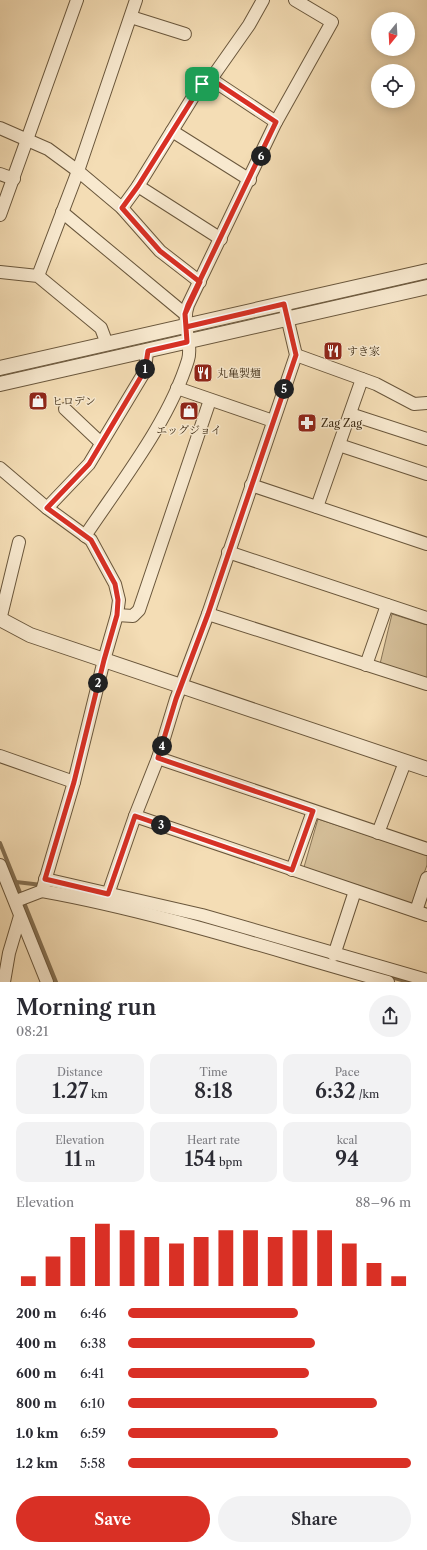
<!DOCTYPE html>
<meta charset="utf-8">
<style>
:root{--surface:#fff;--page:#f2f2f3;--text:#2b2b33;--muted:#7c7c81;--accent:#d93025}
body{margin:0;font-family:"Libre Caslon Text","Noto Serif JP",serif;background:var(--page);color:var(--text);height:100vh;display:flex;flex-direction:column;font-size:15px;white-space:nowrap}
*{box-sizing:border-box;margin:0}
p{font-size:13px;color:var(--muted)}
.icon{flex:none;width:22px;height:22px;fill:none;stroke:currentColor;stroke-width:2;stroke-linecap:round;stroke-linejoin:round}
.map{position:relative;height:982px;overflow:hidden}
.sheet{display:flex;flex-direction:column;background:var(--surface);flex:1}
.sheet>*{flex:none}
.needle{width:26px;rotate:198deg}
.controls{position:absolute;left:371px;top:12px;display:grid;gap:8px}
.controls a{display:grid;place-items:center;width:44px;height:44px;border-radius:50%;background:var(--surface);box-shadow:0 2px 10px #0003;font-size:20px}
.pin{position:absolute;display:grid;place-items:center;width:34px;height:34px;color:#fff;margin:-17px;border-radius:8px;box-shadow:0 2px 6px #0006}
.km{position:absolute;width:20px;height:20px;margin:-10px;border-radius:50%;background:#222;color:#fff;font-size:11px;line-height:20px;text-align:center}
.round{display:grid;place-items:center;flex:none;width:42px;height:42px;border-radius:21px;background:var(--page)}
.head{display:flex;align-items:center;justify-content:space-between;height:68px;padding:0 16px}
h1{font-size:22px;font-weight:600;line-height:30px}
.stats{display:grid;grid-template-columns:repeat(3,1fr);gap:6px;height:68px;padding:4px 16px}
.stats div{display:grid;align-content:center;border-radius:10px;background:var(--page);text-align:center}
.stats b{font-size:20px;font-weight:600}
.stats small{font-size:11px;font-weight:400}
.stats p{font-size:11px}
.chart{height:112px;padding:8px 16px}
.chart p{display:flex;justify-content:space-between}
.chart svg{width:100%;height:72px;margin-top:4px;stroke:var(--accent);stroke-width:6}
.button{display:flex;gap:8px;margin-top:auto;padding:8px 16px}
.button a{flex:1;height:46px;border-radius:24px;background:var(--accent);color:#fff;font-size:16px;font-weight:600;line-height:46px;text-align:center}
.button a+a{background:var(--page);color:var(--text)}
ul{padding:0 16px;list-style:none;font-size:13px}
li{display:grid;grid-template-columns:64px 48px 1fr;align-items:center;height:30px}
li i{height:10px;border-radius:5px;background:var(--accent)}
.map>svg:first-child{display:block}
</style>
<div class="map">
<svg width="427" height="982" viewBox="0 0 427 982">
<rect width="100%" height="100%" fill="#f4ddb5"/>
<filter id="stains"><feTurbulence type="fractalNoise" baseFrequency=".005" numOctaves="4"/><feColorMatrix values="0 0 0 0 .2 0 0 0 0 .09 0 0 0 0 .02 0 0 0 .5 -.17"/></filter>
<radialGradient id="worn" r=".72"><stop offset=".6" stop-color="#630" stop-opacity="0"/><stop offset="1" stop-color="#630" stop-opacity=".3"/></radialGradient>
<g fill="#d5bf99" stroke="#887456">
<path d="M392 614 427 625V680L380 664Z"/>
<path d="M318 819 427 855V865L413 904 304 867Z"/>
</g>
<g fill="none" stroke-linecap="round" stroke-linejoin="round">
<g stroke="#857153" stroke-width="4">
<path d="M0 843 56 982"/>
<path d="M16 882 42 885"/>
<path d="M187 918 226 929"/>
<path d="M387 976 409 982"/>
</g>
<g stroke="#6a573c" stroke-width="14">
<g id="minor">
<path d="M131 17 185 34"/>
<path d="M211 79 249 25 263 0"/>
<path d="M0 128 48 149 78 171 122 208 160 251 200 282"/>
<path d="M172 131 250 180"/>
<path d="M0 174 14 179"/>
<path d="M138 186 221 239"/>
<path d="M122 208 138 186 201 84 211 79 276 122"/>
<path d="M62 212 185 314"/>
<path d="M0 215 77 0"/>
<path d="M0 272 38 276 101 328 107 344"/>
<path d="M38 276 78 171 136 0"/>
<path d="M296 355 376 384 414 404 427 403"/>
<path d="M177 388 273 421"/>
<path d="M65 409 101 443"/>
<path d="M350 414 427 439"/>
<path d="M339 445 427 474"/>
<path d="M0 468 47 508 91 540 115 584 119 600 117 615 104 660 74 782 42 891 16 901"/>
<path d="M251 485 427 544"/>
<path d="M317 507 362 379"/>
<path d="M47 508 89 464 145 371 147 351"/>
<path d="M85 536C121 482 169 422 188 360 193 344 181 324 188 305L276 122 332 22 295 0"/>
<path d="M228 552 427 618"/>
<path d="M208 614 427 684"/>
<path d="M117 615 133 616 139 610 210 400"/>
<path d="M0 620 19 542"/>
<path d="M366 665 387 605"/>
<path d="M0 756 74 782"/>
<path d="M158 758 427 849"/>
<path d="M135 816 427 915"/>
<path d="M378 833 405 762"/>
<path d="M0 865 47 982"/>
<path d="M292 870 313 811"/>
<path d="M45 879 202 915 427 980"/>
<path d="M42 891C159 912 273 950 388 982"/>
<path d="M108 894 135 816 158 758 176 699 208 614 296 355 284 304"/>
<path d="M416 911 427 878"/>
<path d="M334 955 355 891"/>
<path d="M4 982 9 953 20 916"/>
</g>
</g>
<g stroke="#6a573c" stroke-width="16">
<g id="tertiary">
<path d="M0 368 427 271"/>
<path d="M0 384 427 287"/>
<path d="M0 619 30 635 427 769"/>
</g>
</g>
<use href="#minor" stroke="#f8e9cf" stroke-width="12"/>
<use href="#tertiary" stroke="#f8e9cf" stroke-width="14"/>
</g>
<g fill="none" stroke-linecap="round" stroke-linejoin="round">
<g stroke="#fff" stroke-width="8">
<path id="route" d="M202 84 138 186 122 208 160 251 200 282 185 314 187 342 148 351 145 370 89 464 47 508 91 540 115 584 118 600 117 615 104 660 74 782 45 879 108 894 135 816 292 870 313 811 158 758 176 699 208 614 296 355 284 304 186 327 185 314 188 305 276 122 211 79 202 84"/>
</g>
<use href="#route" stroke="#d93025" stroke-width="5"/>
</g>
<defs>
<g id="restaurant-square" transform="scale(1)"><rect x="-9" y="-9" width="18" height="18" rx="4" fill="#8f2418" stroke="#f8e9cf"/><path d="M-5-6h1v4h1v-4h1v4h1v-4h1v5L-1.5 .5V6h-2V.5L-5-1ZM5-6V6H3V1.5H1.5Q1.5-4 5-6Z" fill="#fff"/></g>
<g id="shop-square" transform="scale(1)"><rect x="-9" y="-9" width="18" height="18" rx="4" fill="#8f2418" stroke="#f8e9cf"/><path d="M-5-2.5h2.3a2.7 3.5 0 0 1 5.4 0H5L5.5 6h-11ZM-1.5-2.5h3a1.5 2.3 0 0 0-3 0Z" fill="#fff"/></g>
<g id="pharmacy-square" transform="scale(1)"><rect x="-9" y="-9" width="18" height="18" rx="4" fill="#8f2418" stroke="#f8e9cf"/><path d="M-2-6h4v4h4v4h-4v4h-4v-4h-4v-4h4Z" fill="#fff"/></g>
</defs>
<g fill-rule="evenodd">
<use href="#restaurant-square" x="333" y="351"/>
<use href="#restaurant-square" x="203" y="373"/>
<use href="#shop-square" x="38" y="401"/>
<use href="#shop-square" x="189" y="411"/>
<use href="#pharmacy-square" x="307" y="423"/>
</g>
<g text-anchor="middle" stroke-width="3" stroke-linejoin="round" paint-order="stroke">
<g font-size="11" fill="#3c2a13" stroke="#f8e9cf" text-anchor="start">
<text x="347" y="355">すき家</text>
<text x="217" y="377">丸亀製麺</text>
<text x="52" y="405">ヒロデン</text>
<text x="321" y="427">Zag Zag</text>
<text x="189" y="434" text-anchor="middle">エッグジョイ</text>
</g>
</g>
<rect width="100%" height="100%" filter="url(#stains)"/>
<rect width="100%" height="100%" fill="url(#worn)"/>
</svg>
<div class="controls">
<a><svg class="needle" viewBox="-14 -14 28 28"><path d="M0-13l5 13h-10z" fill="#e53935"/><path d="M0 13l5-13h-10z" fill="#7c7c81"/></svg></a>
<a><svg class="icon" aria-label="locate" viewBox="0 0 24 24"><circle cx="12" cy="12" r="6"/><path d="M12 2v4M12 18v4M2 12h4M18 12h4"/></svg></a>
</div>
<div class="pin" style="left:202px;top:84px;background:#1e9e55"><svg class="icon" aria-label="arrive" viewBox="0 0 24 24"><path d="M6 21V4h12l-3 4 3 4H6"/></svg></div>
<b class="km" style="left:145px;top:369px">1</b>
<b class="km" style="left:98px;top:683px">2</b>
<b class="km" style="left:161px;top:825px">3</b>
<b class="km" style="left:162px;top:746px">4</b>
<b class="km" style="left:284px;top:389px">5</b>
<b class="km" style="left:261px;top:156px">6</b>
</div>
<section class="sheet">
<div class="head"><div><h1>Morning run</h1><p>08:21</p></div><a class="round"><svg class="icon" aria-label="share" viewBox="0 0 24 24"><path d="M12 15V3M7 8l5-5 5 5M5 13v7h14v-7"/></svg></a></div>
<div class="stats">
<div><p>Distance</p><b>1.27<small> km</small></b></div>
<div><p>Time</p><b>8:18</b></div>
<div><p>Pace</p><b>6:32<small> /km</small></b></div>
</div>
<div class="stats">
<div><p>Elevation</p><b>11<small> m</small></b></div>
<div><p>Heart rate</p><b>154<small> bpm</small></b></div>
<div><p>kcal</p><b>94</b></div>
</div>
<div class="chart"><p><span>Elevation</span>88–96 m</p>
<svg viewBox="0 0 160 44" preserveAspectRatio="none"><path d="M5 44V38M15 44V26M25 44V14M35 44V6M45 44V10M55 44V14M65 44V18M75 44V14M85 44V10M95 44V10M105 44V14M115 44V10M125 44V10M135 44V18M145 44V30M155 44V38"/></svg>
</div>
<ul>
<li><b>200 m</b>6:46<i style="width:60%"></i></li>
<li><b>400 m</b>6:38<i style="width:66%"></i></li>
<li><b>600 m</b>6:41<i style="width:64%"></i></li>
<li><b>800 m</b>6:10<i style="width:88%"></i></li>
<li><b>1.0 km</b>6:59<i style="width:53%"></i></li>
<li><b>1.2 km</b>5:58<i style="width:100%"></i></li>
</ul>
<div class="button"><a>Save</a><a>Share</a></div>
</section>
